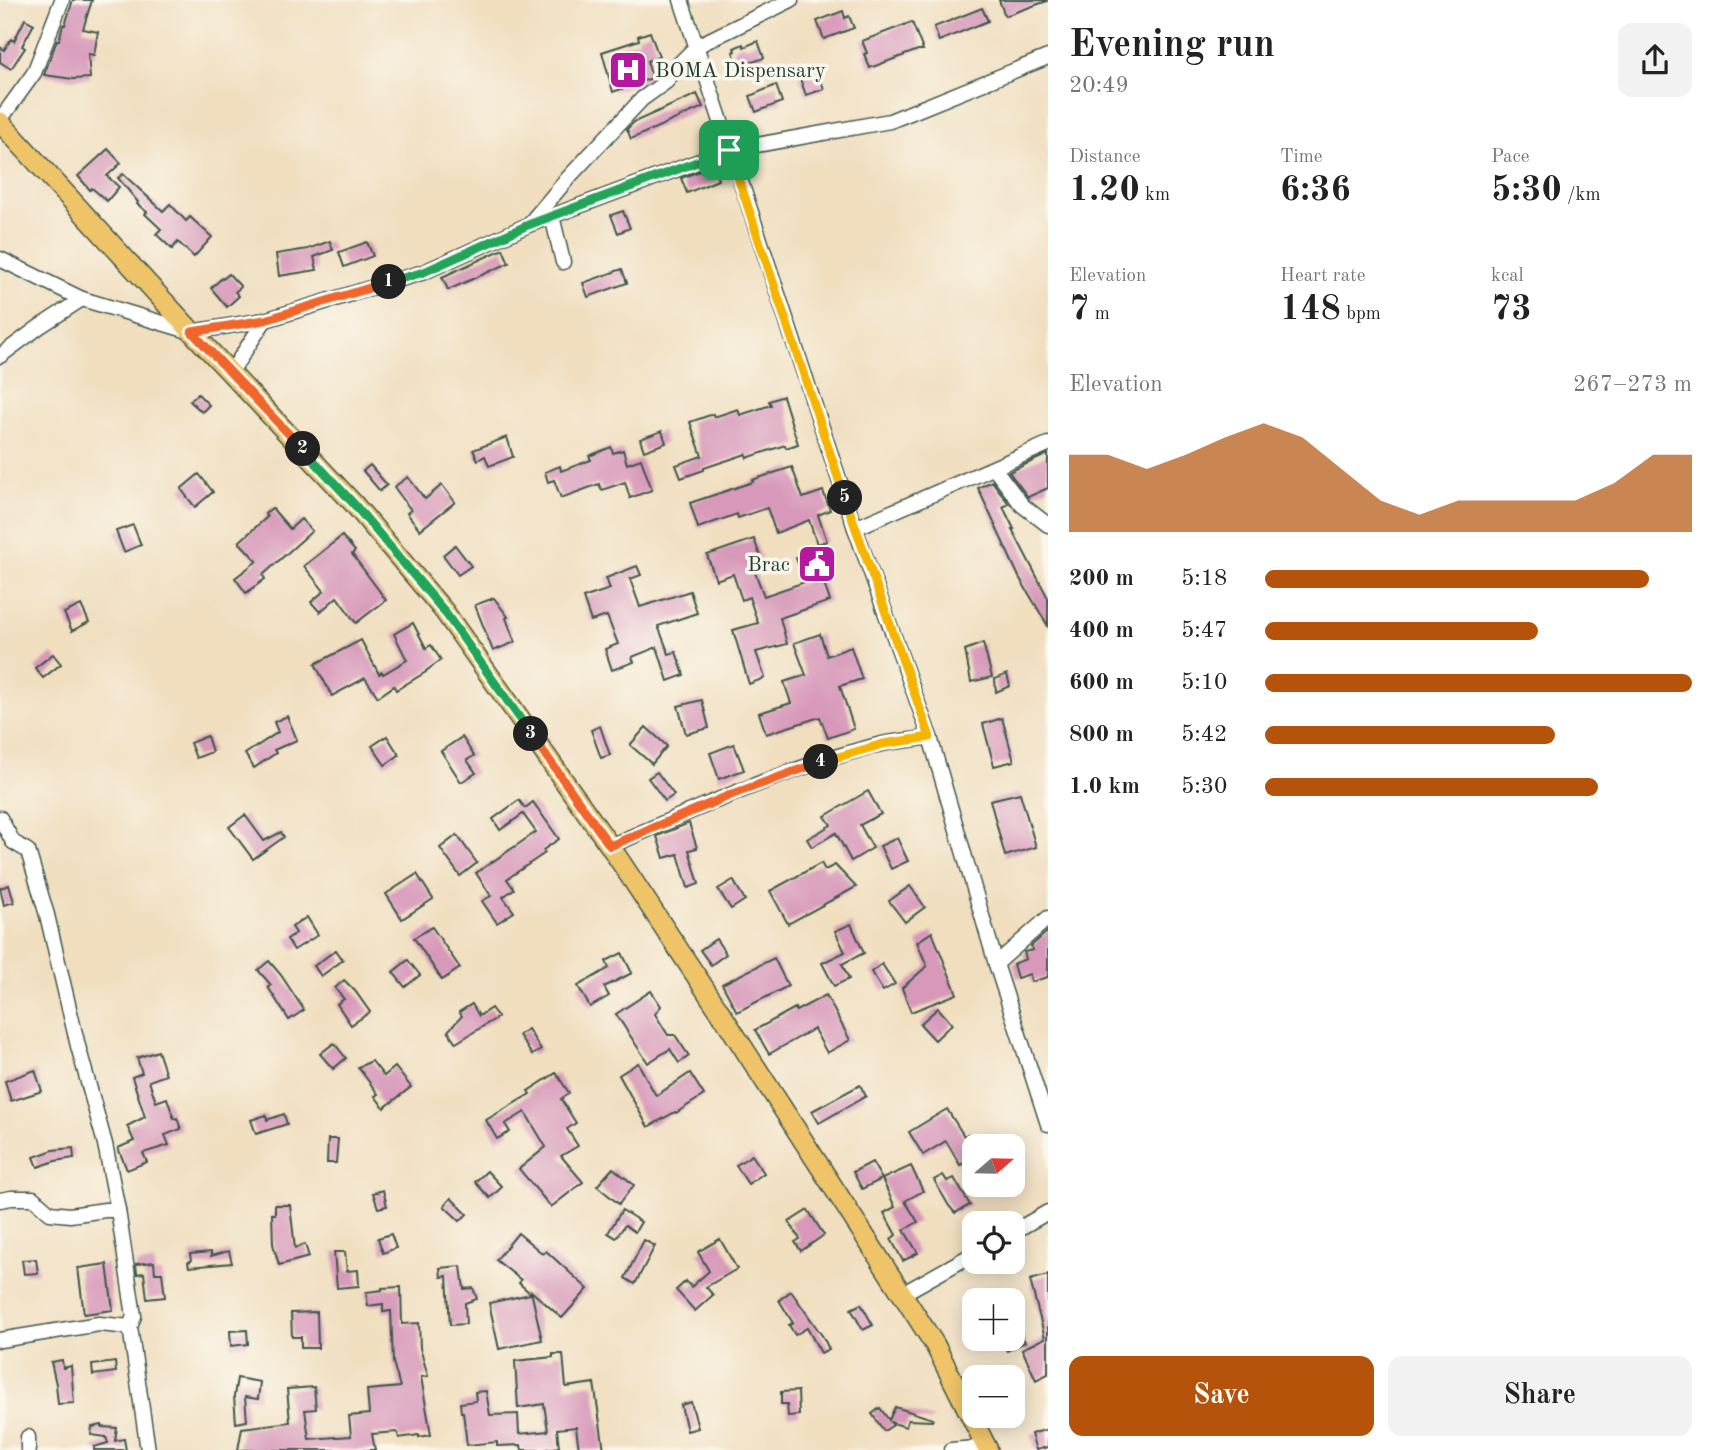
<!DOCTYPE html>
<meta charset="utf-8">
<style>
:root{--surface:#fff;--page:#f2f2f2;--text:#222;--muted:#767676;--accent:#b45309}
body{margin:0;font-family:"Old Standard TT",serif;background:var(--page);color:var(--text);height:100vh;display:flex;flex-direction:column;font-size:26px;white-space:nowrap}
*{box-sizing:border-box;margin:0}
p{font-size:23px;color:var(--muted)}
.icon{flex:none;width:38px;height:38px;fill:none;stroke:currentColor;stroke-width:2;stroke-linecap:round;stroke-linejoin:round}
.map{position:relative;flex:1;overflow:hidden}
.details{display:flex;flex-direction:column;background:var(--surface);width:665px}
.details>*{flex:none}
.needle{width:46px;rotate:70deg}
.buttons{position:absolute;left:962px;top:1134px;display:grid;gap:14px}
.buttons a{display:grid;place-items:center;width:63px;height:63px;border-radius:14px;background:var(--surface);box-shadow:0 4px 18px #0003;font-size:35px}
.pin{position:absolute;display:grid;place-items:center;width:60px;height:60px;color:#fff;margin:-30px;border-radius:14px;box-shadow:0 4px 10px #0006}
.km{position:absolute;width:35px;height:35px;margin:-18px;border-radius:50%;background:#222;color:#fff;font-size:19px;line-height:35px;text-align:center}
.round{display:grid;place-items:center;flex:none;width:74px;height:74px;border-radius:14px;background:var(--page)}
.head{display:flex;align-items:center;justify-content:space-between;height:119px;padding:0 21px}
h1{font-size:38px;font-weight:700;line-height:52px}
.metrics{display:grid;grid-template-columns:repeat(3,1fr);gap:10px;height:119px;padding:7px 21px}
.metrics div{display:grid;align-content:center}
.metrics b{font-size:35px;font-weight:700}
.metrics small{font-size:19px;font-weight:400}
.metrics p{font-size:19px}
.chart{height:196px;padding:14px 21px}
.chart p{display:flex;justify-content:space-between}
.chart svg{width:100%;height:126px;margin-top:7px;fill:var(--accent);opacity:.7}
.action{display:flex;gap:14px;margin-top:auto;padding:14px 21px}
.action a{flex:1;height:80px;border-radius:14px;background:var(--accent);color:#fff;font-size:28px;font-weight:700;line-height:80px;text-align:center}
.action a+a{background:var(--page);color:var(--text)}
ul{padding:0 21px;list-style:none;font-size:23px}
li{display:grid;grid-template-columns:112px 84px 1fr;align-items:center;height:52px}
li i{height:18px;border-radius:9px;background:var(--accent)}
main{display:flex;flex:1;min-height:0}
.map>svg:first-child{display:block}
</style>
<main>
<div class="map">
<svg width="1048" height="1450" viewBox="0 0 1048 1450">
<rect width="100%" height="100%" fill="#fbf7ec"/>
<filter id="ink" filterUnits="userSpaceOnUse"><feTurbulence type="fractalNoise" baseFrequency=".0143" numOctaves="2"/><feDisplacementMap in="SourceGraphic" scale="14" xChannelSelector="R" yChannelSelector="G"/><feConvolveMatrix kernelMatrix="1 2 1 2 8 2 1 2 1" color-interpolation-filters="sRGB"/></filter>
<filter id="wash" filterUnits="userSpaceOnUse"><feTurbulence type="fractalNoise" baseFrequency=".00686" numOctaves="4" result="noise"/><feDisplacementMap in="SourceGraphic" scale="28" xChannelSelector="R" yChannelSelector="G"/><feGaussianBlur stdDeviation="1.57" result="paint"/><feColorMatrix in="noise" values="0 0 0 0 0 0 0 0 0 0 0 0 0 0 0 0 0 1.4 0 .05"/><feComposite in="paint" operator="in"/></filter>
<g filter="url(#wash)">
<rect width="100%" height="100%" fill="#f0debf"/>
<g id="blocks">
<g fill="#d798b9">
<path d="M73 0H92L83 29 98 32 94 55 88 54 90 78 73 79 44 75 57 40H59L63 25H65Z"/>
<path d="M999 0H1046L1047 1 1005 16Z"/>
<path d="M982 8 988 21 939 41 934 27Z"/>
<path d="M843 11 845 18 849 16 854 28 824 39 817 21Z"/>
<path d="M25 19 34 24 22 46 25 48 11 69 0 62V47L4 50 11 39 14 41Z"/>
<path d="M912 22 923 50H918L870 68 864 54 867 53 862 41Z"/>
<path d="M650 32 659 57 647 61 652 78 613 92 602 52 639 40 638 36Z"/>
<path d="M758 41 764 58 739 67 733 52 735 51 734 48 743 44 744 47Z"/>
<path d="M817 69 824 89 806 95 799 76Z"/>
<path d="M776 85 782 102 756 112 750 96Z"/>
<path d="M697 94 703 107 631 139 627 129 634 122Z"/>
<path d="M108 149 121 163 107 176 119 187 107 201 92 188 90 190 78 176Z"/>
<path d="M713 166 718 180 687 193 681 178Z"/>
<path d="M123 174 163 211 170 204 186 221 190 217 212 237 194 257 178 242 172 249 156 234 161 229 145 214 147 212 137 204 138 202 118 178Z"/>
<path d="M623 211 630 228 618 233 611 215Z"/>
<path d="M330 241 333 250 314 257 317 270 279 276 276 254 308 249Z"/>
<path d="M367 242 373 256 344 267 339 252Z"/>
<path d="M503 249 509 263 448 290 442 277Z"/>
<path d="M622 269 627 283 588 297 583 283Z"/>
<path d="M229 274 241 287 235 292 239 296 227 307 211 288 222 278 223 279Z"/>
<path d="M198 394 209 405 202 412 190 401Z"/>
<path d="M783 396 798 444 786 448 785 445 747 458 746 454 704 468V470L681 478 676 465 702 456 690 422 713 414 714 417 738 409 740 415 771 405 769 401Z"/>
<path d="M662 431 666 443 644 451 640 439Z"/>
<path d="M507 437 513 457 489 466 485 456 478 460 473 450Z"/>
<path d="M611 447 613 453 623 450 627 464 641 459 652 490 630 498 625 482 602 490 599 484 561 498 554 480 548 482 545 472 560 466 561 471 591 460 589 456Z"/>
<path d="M1048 454V488L1028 497 1009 472Z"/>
<path d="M370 465 387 485 380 491 363 471Z"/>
<path d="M792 467 803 498 823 491 830 510 818 515 827 541 817 544 809 520 776 533 767 508 738 518 737 514 698 528 690 503 753 482 752 480Z"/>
<path d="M199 474 213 492 195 507 181 489Z"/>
<path d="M408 477 425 499 442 485 455 502 420 530 407 513 411 510 394 487Z"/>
<path d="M992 481 1009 504 1003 507 1014 529H1012L1048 598V626L1019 577 978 488Z"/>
<path d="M272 508 290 529 301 519 312 531 263 575 265 579 246 593 235 578 257 561 239 542 267 517 265 514Z"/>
<path d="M133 525 141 545 124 552 116 531Z"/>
<path d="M342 536 355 551 352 554 386 600 356 623 337 597 320 612 311 602 324 591 304 566Z"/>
<path d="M754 539 763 564 753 567 764 596 805 582 796 558 816 551 824 574 821 575 830 601 780 618 787 644 756 652 765 678 749 684 733 630 758 623 749 597 742 600 733 574 716 580 707 555Z"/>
<path d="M455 545 471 566 458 575 443 555Z"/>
<path d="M637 566 641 575 630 579 640 607 690 591 697 613 658 626 669 654 676 652 684 675 668 681 657 647 632 657 634 662 612 670 605 649 618 644 607 616 591 621 583 598 610 589 606 578Z"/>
<path d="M494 598 508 617 506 618 515 642 493 651 475 605Z"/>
<path d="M81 605 89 622 72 631 64 613Z"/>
<path d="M413 623 426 648 431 645 441 660 426 671V672L396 690 394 686 378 697 365 678 332 696 315 664 361 640 379 674 382 672 383 674 407 660 394 634Z"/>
<path d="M820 634 827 656 851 647 862 679 840 686 854 729 828 738 820 717 766 734 759 713 791 703 784 682 806 675 794 643Z"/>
<path d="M983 643 992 677 971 682 965 650Z"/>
<path d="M53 654 61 664 43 678 35 668Z"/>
<path d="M1007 674 1010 686 996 692 995 679Z"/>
<path d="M702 700 709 728 686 734 678 706Z"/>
<path d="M287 716 297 740 274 750 276 753 254 768 245 754 278 732 274 722Z"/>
<path d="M1002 718 1014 761 994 766 983 724Z"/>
<path d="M600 726 610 755 601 758 591 730Z"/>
<path d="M646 727 667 746 652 764 630 745Z"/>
<path d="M207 736 212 752 196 758 190 743Z"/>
<path d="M387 736 399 755 385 765 372 746Z"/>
<path d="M462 737 474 756 467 760 476 773 461 782 441 751Z"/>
<path d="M734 744 744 770 719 779 710 753Z"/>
<path d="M657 772 674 795 665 801 648 778Z"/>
<path d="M868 791 881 814 860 825 873 848 851 861 836 833 812 847 807 839 831 825 825 816Z"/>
<path d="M1020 793 1036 847 1005 856 990 800Z"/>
<path d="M519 800 525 808 533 802 559 839 543 850 545 853 507 879 514 889 503 897 514 912 497 923 482 901 491 896 476 873 536 832 523 814 500 830 493 819Z"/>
<path d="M245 815 264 841 281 832 284 837 253 859 229 827Z"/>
<path d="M689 823 697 848 689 850 699 884 688 888 678 854 664 858 657 836Z"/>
<path d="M457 835 477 863 460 876 440 848Z"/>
<path d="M897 838 908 861 891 869 880 846Z"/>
<path d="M821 863 825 870 835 865 856 887 788 924 770 891Z"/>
<path d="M417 874 433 899 402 919 386 894Z"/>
<path d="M733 880 745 900 731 909 718 889Z"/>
<path d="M9 885 14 902 4 905 0 888Z"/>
<path d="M910 886 925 907 905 922 889 901Z"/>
<path d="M307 917 318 935 294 950 287 939 296 933 292 927Z"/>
<path d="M851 924 864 953 842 964 849 979 834 986 822 963 845 952 835 931Z"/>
<path d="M432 927 460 968 442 980 414 938Z"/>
<path d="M1048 931V977L1031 982 1030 974 1017 978 1013 964 1026 959 1024 952 1033 950 1031 946Z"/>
<path d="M932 932 957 994 911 1012 902 988 927 966 917 942Z"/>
<path d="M716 939 726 954 711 965 700 950Z"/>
<path d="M336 950 343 960 321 976 314 966Z"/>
<path d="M622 953 632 973 604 987 609 996 590 1007 578 986 609 968 606 961Z"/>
<path d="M774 958 788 986 737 1012 722 984Z"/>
<path d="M408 960 420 975 405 987 393 972Z"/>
<path d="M269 961 281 975 304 1010 289 1020 268 987 271 985 258 970Z"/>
<path d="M882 964 895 984 883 991 871 972Z"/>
<path d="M344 980 355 991 370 1012 351 1025 337 1004 344 999 335 988Z"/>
<path d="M651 991 661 1006 655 1014 668 1035H675L689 1056 679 1063 670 1049 648 1063 616 1014Z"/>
<path d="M826 995 850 1040 827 1053 814 1029 769 1054 755 1030 795 1008 796 1011Z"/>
<path d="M472 1004 479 1016 491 1008 498 1017 456 1043 448 1031 462 1016 459 1012Z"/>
<path d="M938 1008 952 1024 935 1040 920 1024Z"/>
<path d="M528 1029 541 1050 532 1055 519 1035Z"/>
<path d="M334 1043 346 1058 333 1069 320 1054Z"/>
<path d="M158 1051 166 1075 149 1081 156 1102 167 1098 174 1119 177 1118 181 1129 165 1135 169 1145 143 1153 147 1162 127 1170 118 1148 134 1141 127 1126 145 1117 132 1077 142 1073 137 1058Z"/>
<path d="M372 1061 384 1076 395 1067 411 1087 384 1108 375 1096 378 1094 358 1067Z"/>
<path d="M638 1063 655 1094 657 1095 690 1073 704 1095 676 1113 675 1112 648 1127 619 1075Z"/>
<path d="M35 1070 42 1091 11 1101 5 1081Z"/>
<path d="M556 1073 569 1093 561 1099 576 1123 567 1129 578 1146 561 1156 583 1182 551 1207 519 1169 546 1147 525 1112 505 1124 510 1132 497 1139 486 1120 530 1094 528 1091Z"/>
<path d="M860 1085 866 1096 819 1123 812 1111Z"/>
<path d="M947 1109 964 1136 968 1134 975 1146V1156L960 1165 946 1141 923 1155 909 1132Z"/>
<path d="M284 1114 287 1124 256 1134 251 1120 266 1115 267 1120Z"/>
<path d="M328 1139H338L336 1163H327Z"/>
<path d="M73 1148 74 1158 55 1161 38 1167 34 1157 53 1150Z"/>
<path d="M752 1155 764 1173 748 1184 736 1165Z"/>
<path d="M872 1162 882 1179 862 1189 853 1172Z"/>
<path d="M911 1166 923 1191 905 1201 918 1222 904 1230 918 1253 903 1261 891 1239 896 1235 884 1213 895 1207 882 1179Z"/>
<path d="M613 1168 634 1185 619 1204 597 1186Z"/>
<path d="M487 1171 502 1187 490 1198 475 1182Z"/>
<path d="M943 1175 947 1181 954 1178 970 1205 955 1213 949 1206 934 1180Z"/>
<path d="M383 1190 387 1206 378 1208 373 1193Z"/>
<path d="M451 1198 467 1214 460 1221 444 1206Z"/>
<path d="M275 1205H290L295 1248 305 1244 309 1257 279 1265 273 1244 272 1214H275Z"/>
<path d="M622 1210 641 1222 635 1232 625 1225 616 1238 608 1233Z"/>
<path d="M808 1210 824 1235 801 1251 795 1242 800 1239 789 1222Z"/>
<path d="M518 1233 543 1254 546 1251 588 1289 562 1318 531 1291 542 1340 499 1349 489 1303 531 1294 519 1283 521 1280 496 1260Z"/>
<path d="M391 1234 396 1248 383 1253 378 1238Z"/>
<path d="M720 1239 737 1269 706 1287 713 1295 695 1311 676 1290 686 1281 691 1287 709 1271 698 1252Z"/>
<path d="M644 1240 655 1246 635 1284 625 1278Z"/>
<path d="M229 1251 232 1263 189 1267 188 1262 191 1261 190 1254 211 1252V1256Z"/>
<path d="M334 1252H345L347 1271 358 1270 359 1286 337 1288Z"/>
<path d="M36 1259 38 1273 24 1274 22 1260Z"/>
<path d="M154 1262 155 1273H162L165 1297 147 1299 144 1273 137 1274 136 1264Z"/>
<path d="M107 1264 113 1310 84 1314 78 1268Z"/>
<path d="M461 1266 464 1289 473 1288 477 1299 465 1303 466 1324 450 1325 447 1276 441 1277 440 1268Z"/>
<path d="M1048 1275V1374L1036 1380 1022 1349 1045 1338 1030 1280Z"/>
<path d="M401 1287 402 1324 419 1323 420 1348 428 1376 421 1377 431 1435 419 1437V1435L399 1438 397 1432 372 1434 375 1450H238L242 1428 290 1422 287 1389 314 1387 316 1409 305 1410 309 1439 351 1436 349 1416 369 1414 367 1390 400 1387 393 1362 391 1311 383 1312V1304L368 1306 366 1292 382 1290V1288Z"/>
<path d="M791 1291 823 1337 829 1349 821 1353 807 1328 795 1335 789 1325 793 1323 779 1300Z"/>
<path d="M861 1304 873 1325 863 1330 851 1309Z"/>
<path d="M317 1312 318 1348H301V1337H292L291 1313Z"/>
<path d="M247 1330 248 1344 231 1346 230 1331Z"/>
<path d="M1021 1333 1025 1342 1007 1351 1002 1342 1013 1339V1337Z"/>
<path d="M553 1354H563L566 1387 594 1383 604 1450H579L576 1427 557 1429 559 1447 542 1450H522L521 1445 497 1446V1442L467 1445 463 1412H461L460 1403 476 1401 475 1392 486 1391 490 1415 518 1414 519 1434 548 1431 544 1404 518 1408 515 1361 553 1357Z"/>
<path d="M62 1360 63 1368 71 1366 74 1403 58 1404 56 1384 51 1362Z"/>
<path d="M115 1362 116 1372 93 1375 92 1365Z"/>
<path d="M237 1378 260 1382 258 1399 245 1397 247 1421 236 1423 234 1396Z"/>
<path d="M798 1391 799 1415 788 1416 787 1404H781V1392Z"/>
<path d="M691 1402 698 1428 687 1431 681 1405Z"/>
<path d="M895 1407 933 1419 932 1421 908 1420 906 1427 890 1422 893 1425 884 1431 872 1414 880 1408 889 1420Z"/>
<path d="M102 1425V1427L117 1428 115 1441 124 1439 126 1450H94V1447L108 1443 106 1437 91 1435 92 1427Z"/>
<path d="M1048 1429V1447L1036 1450 1031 1434Z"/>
</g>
</g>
</g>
<g filter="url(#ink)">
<use href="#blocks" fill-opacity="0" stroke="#3e5549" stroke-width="2"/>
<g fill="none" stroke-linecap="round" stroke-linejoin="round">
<g stroke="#3e5549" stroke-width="17">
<g id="minor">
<path d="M681 0 855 528 930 737 996 964 1048 1124"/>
<path d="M0 120 34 73 62 0"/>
<path d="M552 216 563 262"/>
<path d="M530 223 569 177 642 99 667 81 676 67 697 46 791 0"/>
<path d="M0 259 82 299"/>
<path d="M0 356 39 327 82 299 192 332 265 320 424 272 528 225 729 150 890 121 1048 57"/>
<path d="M231 372 265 320"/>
<path d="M994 468 1022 505 1048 525"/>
<path d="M855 528 1048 444"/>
<path d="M0 818 13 842 28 851 47 915 78 1046 105 1144 118 1210 134 1316 130 1327 148 1450"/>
<path d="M610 846C699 808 788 767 882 744 897 741 914 740 930 737"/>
<path d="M996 964 1048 918"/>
<path d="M0 1200 11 1198H33L50 1213 70 1215 105 1210H118"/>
<path d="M1013 1232 1048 1212"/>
<path d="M902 1294 975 1253"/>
<path d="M0 1340 99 1324 130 1327"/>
<path d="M28 1450V1437"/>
<path d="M951 1450 987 1447"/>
</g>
</g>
<g stroke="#3e5549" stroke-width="22">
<path id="major" d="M0 122 192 332 353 503 444 611 610 846 728 1024 935 1345 988 1450"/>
</g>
<use href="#minor" stroke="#fff" stroke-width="14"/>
<use href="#major" stroke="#efc469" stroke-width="19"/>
</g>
</g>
<g fill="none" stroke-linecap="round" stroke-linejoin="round" filter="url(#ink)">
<g stroke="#fff" stroke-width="14">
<path id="split-1" d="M389 282 424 272 528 225 729 150"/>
</g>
<g stroke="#fff" stroke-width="14">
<path id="split-2" d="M303 449 192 332 265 320 389 282"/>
</g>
<g stroke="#fff" stroke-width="14">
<path id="split-3" d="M303 449 353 503 444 611 531 734"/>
</g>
<g stroke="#fff" stroke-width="14">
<path id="split-4" d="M531 734 610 846 733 794 821 762"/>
</g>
<g stroke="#fff" stroke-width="14">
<path id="split-5" d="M821 762 883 744 930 737 845 498"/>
</g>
<g stroke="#fff" stroke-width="14">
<path id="split-6" d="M729 150 845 498"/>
</g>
<use href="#split-1" stroke="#22a559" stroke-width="9"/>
<use href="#split-2" stroke="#f0652b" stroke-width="9"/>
<use href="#split-3" stroke="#22a559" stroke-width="9"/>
<use href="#split-4" stroke="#f0652b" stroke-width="9"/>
<use href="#split-5" stroke="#f5b400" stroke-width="9"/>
<use href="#split-6" stroke="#f5b400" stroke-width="9"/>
</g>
<defs>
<g id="hospital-square" transform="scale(2.0125)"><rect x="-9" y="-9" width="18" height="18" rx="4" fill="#b5179e" stroke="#fbf7ec"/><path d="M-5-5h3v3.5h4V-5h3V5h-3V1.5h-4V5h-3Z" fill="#fff"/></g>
<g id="civic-square" transform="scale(2.0125)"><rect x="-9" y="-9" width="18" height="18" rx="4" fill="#b5179e" stroke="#fbf7ec"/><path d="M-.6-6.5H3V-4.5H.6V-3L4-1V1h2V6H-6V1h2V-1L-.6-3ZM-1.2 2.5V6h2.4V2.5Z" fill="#fff"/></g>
</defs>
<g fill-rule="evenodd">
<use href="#hospital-square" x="628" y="70"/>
<use href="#civic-square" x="817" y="564"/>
</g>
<g text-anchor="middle" stroke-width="7" stroke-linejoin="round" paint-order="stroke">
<g font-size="21" fill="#1f3d34" stroke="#fbf7ec" text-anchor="start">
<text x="655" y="77">BOMA Dispensary</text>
<text x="790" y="571" text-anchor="end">Brac</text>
</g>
</g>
</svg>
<div class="buttons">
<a><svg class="needle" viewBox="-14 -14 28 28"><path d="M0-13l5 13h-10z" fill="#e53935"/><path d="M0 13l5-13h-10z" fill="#767676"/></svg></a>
<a><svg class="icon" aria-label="locate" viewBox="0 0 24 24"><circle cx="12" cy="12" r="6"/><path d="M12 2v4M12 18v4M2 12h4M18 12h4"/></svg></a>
<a>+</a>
<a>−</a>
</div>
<div class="pin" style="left:729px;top:150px;background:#1e9e55"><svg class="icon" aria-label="arrive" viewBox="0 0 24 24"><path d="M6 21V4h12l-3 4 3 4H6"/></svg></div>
<b class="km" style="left:389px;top:282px">1</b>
<b class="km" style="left:303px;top:449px">2</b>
<b class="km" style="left:531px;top:734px">3</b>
<b class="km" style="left:821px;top:762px">4</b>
<b class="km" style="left:845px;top:498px">5</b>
</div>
<section class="details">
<div class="head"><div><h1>Evening run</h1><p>20:49</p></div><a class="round"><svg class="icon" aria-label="share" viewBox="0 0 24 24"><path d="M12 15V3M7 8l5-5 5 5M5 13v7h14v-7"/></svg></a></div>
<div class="metrics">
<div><p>Distance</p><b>1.20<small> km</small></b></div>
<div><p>Time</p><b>6:36</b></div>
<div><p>Pace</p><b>5:30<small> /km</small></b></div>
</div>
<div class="metrics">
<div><p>Elevation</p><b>7<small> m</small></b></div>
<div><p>Heart rate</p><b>148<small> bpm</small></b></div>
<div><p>kcal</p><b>73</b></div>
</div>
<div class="chart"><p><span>Elevation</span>267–273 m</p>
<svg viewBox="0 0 160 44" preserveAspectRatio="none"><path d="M0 44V17L10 17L20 22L30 17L40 11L50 6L60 11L70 22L80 33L90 38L100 33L110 33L120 33L130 33L140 27L150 17L160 17V44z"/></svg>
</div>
<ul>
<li><b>200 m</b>5:18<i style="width:90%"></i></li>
<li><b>400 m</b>5:47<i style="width:64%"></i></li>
<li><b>600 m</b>5:10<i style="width:100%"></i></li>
<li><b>800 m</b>5:42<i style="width:68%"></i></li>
<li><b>1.0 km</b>5:30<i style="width:78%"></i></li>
</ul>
<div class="action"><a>Save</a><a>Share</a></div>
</section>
</main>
